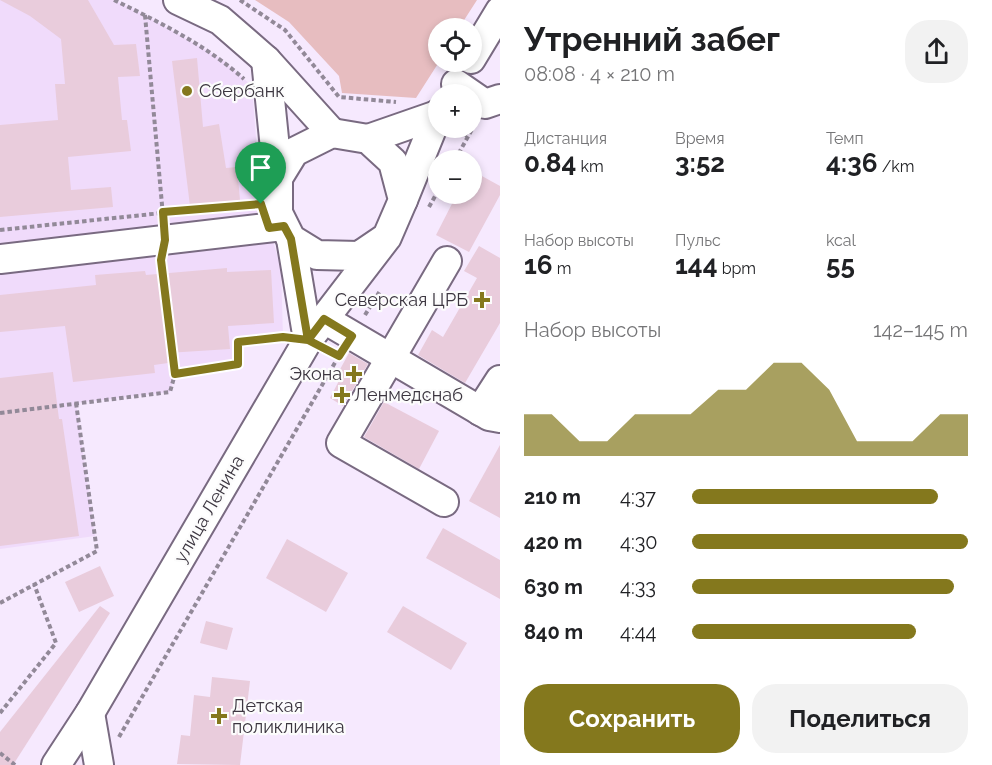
<!DOCTYPE html>
<html lang="ru">
<meta charset="utf-8">
<style>
:root{--surface:#fff;--page:#f2f2f2;--text:#202124;--muted:#757577;--accent:#84781d}
body{margin:0;font-family:Raleway,sans-serif;background:var(--page);color:var(--text);height:100vh;display:flex;flex-direction:column;font-size:22px;white-space:nowrap}
*{box-sizing:border-box;margin:0}
p{font-size:20px;color:var(--muted)}
.icon{flex:none;width:33px;height:33px;fill:none;stroke:currentColor;stroke-width:2;stroke-linecap:round;stroke-linejoin:round}
.map{position:relative;flex:1;overflow:hidden}
.panel{display:flex;flex-direction:column;background:var(--surface);width:492px}
.panel>*{flex:none}
.buttons{position:absolute;left:428px;top:18px;display:grid;gap:12px}
.buttons a{display:grid;place-items:center;width:54px;height:54px;border-radius:50%;background:var(--surface);box-shadow:0 3px 9px #0003;font-size:30px}
.pin{position:absolute;display:grid;place-items:center;width:51px;height:51px;color:#fff;margin:-62px -26px;border-radius:50% 50% 50% 0;rotate:-45deg;box-shadow:0 0 6px #0007}
.pin .icon{rotate:45deg}
.round{display:grid;place-items:center;flex:none;width:63px;height:63px;border-radius:24px;background:var(--page)}
.overview{display:flex;align-items:center;justify-content:space-between;height:102px;padding:0 24px}
h1{font-size:33px;font-weight:700;line-height:45px}
.metrics{display:grid;grid-template-columns:repeat(3,1fr);gap:9px;height:102px;padding:6px 24px}
.metrics div{display:grid;align-content:center}
.metrics b{font-size:26px;font-weight:700}
.metrics small{font-size:16px;font-weight:400}
.metrics p{font-size:16px}
.chart{height:168px;padding:12px 24px}
.chart p{display:flex;justify-content:space-between}
.chart svg{width:100%;height:108px;margin-top:6px;fill:var(--accent);opacity:.7}
.cta{display:flex;gap:12px;margin-top:auto;padding:12px 24px}
.cta a{flex:1;height:69px;border-radius:24px;background:var(--accent);color:#fff;font-size:24px;font-weight:700;line-height:69px;text-align:center}
.cta a+a{background:var(--page);color:var(--text)}
ul{padding:0 24px;list-style:none;font-size:20px}
li{display:grid;grid-template-columns:96px 72px 1fr;align-items:center;height:45px}
li i{height:15px;border-radius:8px;background:var(--accent)}
main{display:flex;flex:1;min-height:0}
.map>svg:first-child{display:block}
</style>
<main>
<div class="map">
<svg width="500" height="765" viewBox="0 0 500 765">
<rect width="100%" height="100%" fill="#f6e9fe"/>
<path fill="#f0dbfb" d="M0 0H114L145 15 223 60 252 86 261 204 281 267 283 337 238 342V364L175 374 170 392 76 403 95 536 0 549Z"/>
<path fill="#e7bdc0" d="M255 0H477L459 28H438L439 62 416 98 342 93 339 76 289 22Z"/>
<g fill="#e9ccdc">
<path d="M0 0H88L114 45 136 44 140 76 118 77 122 120H127L131 151 68 157 71 190 111 187 113 207 0 217V125L58 120 55 84H65L61 39 30 16Z"/>
<path d="M197 58 203 127 219 124 226 168 237 167 240 200 190 206 172 61Z"/>
<path d="M471 170 500 186V195L469 252 436 235 457 194H471Z"/>
<path d="M479 246 500 258V323L465 383 418 355 432 330 443 337 477 278 464 271Z"/>
<path d="M227 268V272L271 270 274 323 228 326 230 349 167 353 168 363 154 365 155 373 73 382 65 326 0 332V295L96 285 95 275 145 271 146 275Z"/>
<path d="M349 353 368 364 343 406 330 398 342 375 338 373Z"/>
<path d="M53 372 59 419H62L79 536 0 546V378Z"/>
<path d="M384 402 439 431 419 469 364 437Z"/>
<path d="M500 445V518L469 501Z"/>
<path d="M443 528 500 560V599L426 558Z"/>
<path d="M287 539 348 573 326 612 266 578Z"/>
<path d="M100 566 114 596 79 612 65 582Z"/>
<path d="M100 606 110 613 13 765H0V732Z"/>
<path d="M403 606 467 643 451 670 387 632Z"/>
<path d="M206 621 233 628 227 650 200 643Z"/>
<path d="M212 677 250 681 240 765 177 764 181 735 190 736 194 695 210 697Z"/>
</g>
<g fill="none" stroke-linecap="round" stroke-linejoin="round">
<g stroke="#796a81" stroke-width="32">
<g id="minor">
<path d="M178 0 220 20 266 60 332 133"/>
<path d="M471 59 500 11"/>
<path d="M266 60 278 178"/>
<path d="M456 84 485 104 500 99"/>
<path d="M368 139 437 115"/>
<path d="M403 200 438 114"/>
<path d="M291 239 308 340"/>
<path d="M0 259 283 226"/>
<path d="M324 319 489 416 500 418"/>
<path d="M480 411 500 380"/>
<path d="M444 502 341 443 447 261"/>
<path d="M90 713 99 765"/>
<path d="M56 765 90 713 308 340 387 237 403 200 393 162 368 139 332 133 294 152 278 178V213L291 239 317 255 359 256 387 237"/>
</g>
</g>
<g stroke="#928998" stroke-width="4" stroke-dasharray="4.5 3" stroke-linecap="butt">
<path d="M114 0C159 22 206 45 244 79"/>
<path d="M240 0 285 30 339 97 396 102"/>
<path d="M145 15 163 216"/>
<path d="M457 129 469 137"/>
<path d="M455 160 475 124"/>
<path d="M429 207 438 191"/>
<path d="M0 230 181 211"/>
<path d="M161 264 175 374"/>
<path d="M365 315 380 291"/>
<path d="M0 413 170 392 175 374 238 364V342L282 337"/>
<path d="M0 603 97 551 76 403"/>
<path d="M0 713 56 643 34 584"/>
<path d="M119 737 340 354"/>
<path d="M0 753 15 765"/>
</g>
<use href="#minor" stroke="#fff" stroke-width="28"/>
</g>
<g fill="none" stroke-linecap="round" stroke-linejoin="round">
<g stroke="#fff" stroke-width="12">
<path id="route" d="M261 204 163 212 165 240 161 260 175 374 238 364V342L283 337 308 340 339 356 352 336 324 319 308 340 291 239 284 226 269 228 261 204"/>
</g>
<use href="#route" stroke="#84781d" stroke-width="8"/>
</g>
<g fill="#84781d" stroke="#fcfcfc" stroke-width="2">
<circle cx="187" cy="91" r="6"/>
<path d="M479 291h6v6h6v6h-6v6h-6v-6h-6v-6h6z"/>
<path d="M351 365h6v6h6v6h-6v6h-6v-6h-6v-6h6z"/>
<path d="M339 386h6v6h6v6h-6v6h-6v-6h-6v-6h6z"/>
<path d="M216 707h6v6h6v6h-6v6h-6v-6h-6v-6h6z"/>
</g>
<g text-anchor="middle" stroke-width="4.5" stroke-linejoin="round" paint-order="stroke">
<g font-size="18" fill="#3c3640" stroke="#fcfcfc" text-anchor="start">
<text x="199" y="97">Сбербанк</text>
<text x="468" y="306" text-anchor="end">Северская ЦРБ</text>
<text x="342" y="380" text-anchor="end">Экона</text>
<text x="354" y="401">Ленмедснаб</text>
<text x="232" y="712">Детская<tspan x="232" dy="21">поликлиника</tspan></text>
</g>
<g font-size="18" fill="#3c3640" stroke="#fcfcfc">
<text transform="translate(209 509) rotate(-60)" y="6">улица Ленина</text>
</g>
</g>
</svg>
<div class="buttons">
<a><svg class="icon" aria-label="locate" viewBox="0 0 24 24"><circle cx="12" cy="12" r="6"/><path d="M12 2v4M12 18v4M2 12h4M18 12h4"/></svg></a>
<a>+</a>
<a>−</a>
</div>
<div class="pin" style="left:261px;top:204px;background:#1e9e55"><svg class="icon" aria-label="arrive" viewBox="0 0 24 24"><path d="M6 21V4h12l-3 4 3 4H6"/></svg></div>
</div>
<section class="panel">
<div class="overview"><div><h1>Утренний забег</h1><p>08:08 · 4 × 210 m</p></div><a class="round"><svg class="icon" aria-label="share" viewBox="0 0 24 24"><path d="M12 15V3M7 8l5-5 5 5M5 13v7h14v-7"/></svg></a></div>
<div class="metrics">
<div><p>Дистанция</p><b>0.84<small> km</small></b></div>
<div><p>Время</p><b>3:52</b></div>
<div><p>Темп</p><b>4:36<small> /km</small></b></div>
</div>
<div class="metrics">
<div><p>Набор высоты</p><b>16<small> m</small></b></div>
<div><p>Пульс</p><b>144<small> bpm</small></b></div>
<div><p>kcal</p><b>55</b></div>
</div>
<div class="chart"><p><span>Набор высоты</span>142–145 m</p>
<svg viewBox="0 0 160 44" preserveAspectRatio="none"><path d="M0 44V27L10 27L20 38L30 38L40 27L50 27L60 27L70 17L80 17L90 6L100 6L110 17L120 38L130 38L140 38L150 27L160 27V44z"/></svg>
</div>
<ul>
<li><b>210 m</b>4:37<i style="width:89%"></i></li>
<li><b>420 m</b>4:30<i style="width:100%"></i></li>
<li><b>630 m</b>4:33<i style="width:95%"></i></li>
<li><b>840 m</b>4:44<i style="width:81%"></i></li>
</ul>
<div class="cta"><a>Сохранить</a><a>Поделиться</a></div>
</section>
</main>
